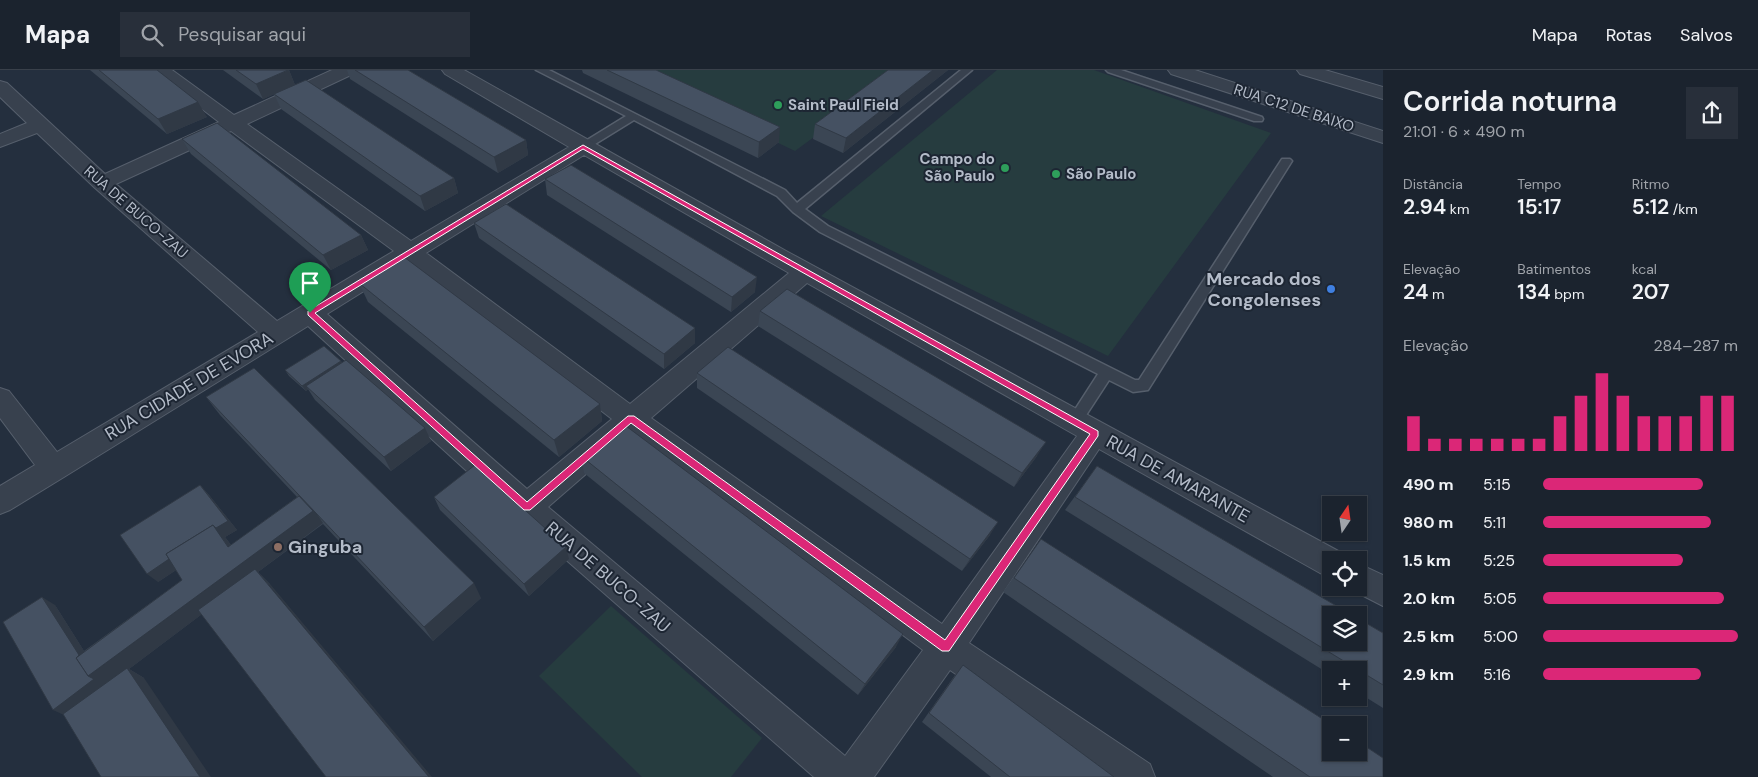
<!DOCTYPE html>
<html lang="pt">
<meta charset="utf-8">
<style>
:root{--surface:#1b232e;--page:#282f3a;--text:#f1f3f6;--muted:#a0a4aa;--line:#39404a;--accent:#db2777}
body{margin:0;font-family:"DM Sans",sans-serif;background:var(--page);color:var(--text);height:100vh;display:flex;flex-direction:column;font-size:19px;white-space:nowrap}
*{box-sizing:border-box;margin:0}
p{font-size:16px;color:var(--muted)}
.icon{flex:none;width:28px;height:28px;fill:none;stroke:currentColor;stroke-width:2;stroke-linecap:round;stroke-linejoin:round}
.map{position:relative;flex:1;overflow:hidden}
.drawer{display:flex;flex-direction:column;background:var(--surface);width:375px}
.drawer>*{flex:none}
.needle{width:32px;rotate:13deg}
.controls{position:absolute;left:1322px;top:426px;display:grid;gap:10px}
.controls a{display:grid;place-items:center;width:45px;height:45px;border-radius:0px;background:var(--surface);box-shadow:0 1px 4px #0004,0 0 0 1px var(--line);font-size:25px}
.pin{position:absolute;display:grid;place-items:center;width:42px;height:42px;color:#fff;margin:-51px -21px;border-radius:50% 50% 50% 0;rotate:-45deg;box-shadow:0 0 5px #0007}
.pin .icon{rotate:45deg}
.round{display:grid;place-items:center;flex:none;width:52px;height:52px;border-radius:0px;background:var(--page)}
.headline{display:flex;align-items:center;justify-content:space-between;height:85px;padding:0 20px}
h1{font-size:28px;font-weight:600;line-height:38px}
.metrics{display:grid;grid-template-columns:repeat(3,1fr);gap:8px;height:85px;padding:5px 20px}
.metrics div{display:grid;align-content:center}
.metrics b{font-size:21px;font-weight:600}
.metrics small{font-size:14px;font-weight:400}
.metrics p{font-size:14px}
.chart{height:140px;padding:10px 20px}
.chart p{display:flex;justify-content:space-between}
.chart svg{width:100%;height:90px;margin-top:5px;stroke:var(--accent);stroke-width:6}
ul{padding:0 20px;list-style:none;font-size:16px}
li{display:grid;grid-template-columns:80px 60px 1fr;align-items:center;height:38px}
li i{height:12px;border-radius:6px;background:var(--accent)}
header{display:flex;align-items:center;gap:30px;box-sizing:border-box;height:70px;padding:0 25px;background:var(--surface);border-bottom:1px solid var(--line)}
header strong{font-size:24px}
nav{display:flex;gap:28px;margin-inline-start:auto;font-size:18px}
.search{width:350px;height:45px;background:var(--page);display:flex;align-items:center;gap:12px;box-sizing:border-box;padding:0 18px;border-radius:0px;color:var(--muted);font-size:19px}
main{display:flex;flex:1;min-height:0}
.map>svg:first-child{display:block}
</style>
<header>
<strong>Mapa</strong>
<div class="search"><svg class="icon" aria-label="search" viewBox="0 0 24 24"><circle cx="10" cy="10" r="6"/><path d="M15 15l6 6"/></svg>Pesquisar aqui</div>
<nav><a>Mapa</a><a>Rotas</a><a>Salvos</a></nav>
</header>
<main>
<div class="map">
<svg width="1383" height="707" viewBox="0 0 1383 707">
<rect width="100%" height="100%" fill="#242f3e"/>
<g fill="#263c3f">
<path d="M624 0H905L795 81Z"/>
<path d="M997 0H1094L1271 63 1108 286 821 146Z"/>
<path d="M611 536 762 668 731 707H642L539 606Z"/>
</g>
<g fill="none" stroke-linecap="round" stroke-linejoin="round">
<g stroke="#565f6c" stroke-width="3">
<g id="service">
<path d="M536 0H549L785 120 797 133 961 0H972L805 139 828 156 1135 310H1139L1282 89H1290L1292 91 1148 320 1133 322 1109 310 1079 356 1074 358 1069 356 1067 352 1098 304 820 162 793 142 777 126 634 50 587 79H579L578 77 579 75 626 46Z"/>
<path d="M1106 0H1121L1262 47 1263 49 1262 51H1254L1108 2Z"/>
</g>
</g>
<g stroke="#565f6c" stroke-width="2">
<g id="minor">
<path d="M151 0H172L234 45 332 0H356L353 4 247 54 411 171 569 77 445 4 442 0H464L788 182 1342 483 1345 490H1331V507L1320 503 1099 379 969 573 1150 694 1155 707H1105L950 600 874 707H814L516 446 308 256 64 407 10 440 0 444V416L35 395 0 348V318L9 321 57 382 258 262 95 118 37 63 0 77V64L27 53 0 27V11L7 13 105 104 219 52ZM231 61 394 181 277 251 116 114ZM584 85 789 203 630 334 426 183ZM409 193 612 349 527 419 327 244ZM807 213 1077 366 942 554 651 348ZM632 364 923 580 845 686 548 437Z"/>
<path d="M1168 0H1195L1383 61V73L1171 4Z"/>
<path d="M1297 0H1325L1383 17V29L1300 4Z"/>
<path d="M1359 494 1383 505V536L1348 518H1359Z"/>
</g>
</g>
<use href="#service" fill="#38414e" fill-rule="evenodd"/>
<use href="#minor" fill="#38414e" fill-rule="evenodd"/>
</g>
<g fill="#3b4654">
<path d="M90 0H157L207 47 167 64Z"/>
<path d="M223 0H289L295 15 263 29Z"/>
<path d="M347 0H408L526 70 528 85 498 103 350 9Z"/>
<path d="M582 0H656L779 72 758 88 583 3Z"/>
<path d="M888 0H948L843 83 813 69 815 54Z"/>
<path d="M274 24 454 108 458 123 425 141 281 39Z"/>
<path d="M182 69 361 165 368 180 331 200 191 84Z"/>
<path d="M545 109 755 222 731 242 547 125Z"/>
<path d="M474 153 695 273 664 299 479 168Z"/>
<path d="M359 213 600 334 602 351 559 387 368 232Z"/>
<path d="M760 241 1037 386 1014 417 758 256Z"/>
<path d="M341 291 342 293 431 371 391 401 315 330 308 319 306 321 289 306 285 300Z"/>
<path d="M697 303 990 465 962 501 697 318Z"/>
<path d="M206 327 481 528 433 571 323 454 258 502 270 514 202 544 129 599 144 608 101 707 55 535 84 581 182 510 176 500 158 512 200 415 209 425 237 460 225 467 231 475 297 427 220 345Z"/>
<path d="M581 386 896 577 858 625 584 403Z"/>
<path d="M1097 396 1383 563V638L1359 623V600H1331V605L1065 440Z"/>
<path d="M434 427 569 489 529 526 440 440Z"/>
<path d="M1041 469 1383 707H1273L1003 522Z"/>
<path d="M963 595 1114 707H991L922 652 955 605Z"/>
</g>
<g fill="#303945">
<path d="M289 0 295 15 263 29 256 14Z"/>
<path d="M933 0H948L843 83 846 68Z"/>
<path d="M198 32 207 47 167 64 158 49Z"/>
<path d="M780 57 779 72 758 88 759 72Z"/>
<path d="M526 70 528 85 498 103 494 87Z"/>
<path d="M454 108 458 123 425 141 420 126Z"/>
<path d="M361 165 368 180 331 200 323 185Z"/>
<path d="M757 207 755 222 731 242 732 227Z"/>
<path d="M695 258V273L664 299V284Z"/>
<path d="M341 291 343 296 306 316 308 319 306 321 302 316Z"/>
<path d="M600 334 602 351 559 387 554 370Z"/>
<path d="M425 358 431 371 391 401 384 387Z"/>
<path d="M1046 372 1037 386 1014 417 1022 403Z"/>
<path d="M200 415 209 425 237 460 225 467 241 489 228 477 223 469 158 512 147 504Z"/>
<path d="M314 440 323 453 258 502 270 514 432 707H429L258 502 129 599 144 608 211 707H200L53 640 42 527 55 535 96 600Z"/>
<path d="M998 452 990 465 962 501 970 489Z"/>
<path d="M566 477 569 489 529 526 524 514Z"/>
<path d="M474 513 481 528 433 571 424 557Z"/>
<path d="M903 564 896 577 858 625 865 614Z"/>
</g>
<g fill="#455162" stroke="#303945">
<path d="M99 0H157L198 32 158 49Z"/>
<path d="M236 0H288L256 14Z"/>
<path d="M355 0H408L526 70 494 87Z"/>
<path d="M607 0H656L780 57 759 72Z"/>
<path d="M888 0H933L846 68 815 54Z"/>
<path d="M306 10 454 108 420 126 274 24Z"/>
<path d="M217 53 361 165 323 185 182 69Z"/>
<path d="M571 95 757 207 732 227 545 109Z"/>
<path d="M506 134 695 258 664 284 474 153Z"/>
<path d="M404 187 600 334 554 370 359 213Z"/>
<path d="M787 219 1046 372 1022 403 760 241Z"/>
<path d="M324 276 341 291 302 316 285 300Z"/>
<path d="M728 277 998 452 970 489 697 303Z"/>
<path d="M346 290 425 358 384 387 306 316Z"/>
<path d="M254 298 474 513 424 557 206 327Z"/>
<path d="M622 353 903 564 865 614 581 386Z"/>
<path d="M475 395 566 477 524 514 434 427Z"/>
<path d="M1097 396 1352 545H1331V572H1359V549L1383 563V615L1075 427Z"/>
<path d="M200 415 228 451 216 458 213 455 166 484 169 489 147 504 120 465Z"/>
<path d="M299 426 313 441 88 606 76 588 182 510 166 484 213 455 228 477Z"/>
<path d="M1041 469 1332 655H1331V682H1359V672L1383 688V707H1310L1014 508Z"/>
<path d="M255 499 429 707H326L198 540Z"/>
<path d="M42 527 79 585 76 588 88 606 94 609 53 640 3 552Z"/>
<path d="M963 595 1114 707H1010L929 643Z"/>
<path d="M127 598 200 707H101L63 644Z"/>
</g>
<path fill="#db2777" stroke="#fff" fill-rule="evenodd" d="M583 75 1098 361V366L949 581H942L631 353 530 440H524L308 245V241ZM583 79 1090 364 945 570 634 346H628L527 432 315 243Z"/>
<g fill="#2e9e5b" stroke="#1d2633" stroke-width="2">
<circle cx="778" cy="35" r="5"/>
<circle cx="1005" cy="98" r="5"/>
<circle cx="1056" cy="104" r="5"/>
</g>
<circle fill="#3f7fe0" stroke="#1d2633" stroke-width="2" cx="1331" cy="219" r="5"/>
<circle fill="#8d6e63" stroke="#1d2633" stroke-width="2" cx="278" cy="477" r="5"/>
<g text-anchor="middle" stroke-width="4" stroke-linejoin="round" paint-order="stroke">
<g font-size="15" font-weight="bold" fill="#b4bcc9" stroke="#1d2633" text-anchor="start">
<text x="788" y="40">Saint Paul Field</text>
<text x="995" y="94" text-anchor="end">Campo do<tspan x="995" dy="17">São Paulo</tspan></text>
<text x="1066" y="109">São Paulo</text>
</g>
<g font-size="15" fill="#b4bcc9" stroke="#1d2633">
<text transform="translate(1294 38) rotate(18)" y="5">RUA C12 DE BAIXO</text>
<text transform="translate(136 142) rotate(41)" y="5">RUA DE BUCO-ZAU</text>
</g>
<g font-size="18" font-weight="bold" fill="#b4bcc9" stroke="#1d2633" text-anchor="end">
<text x="1321" y="215">Mercado dos<tspan x="1321" dy="21">Congolenses</tspan></text>
<text x="288" y="483" text-anchor="start">Ginguba</text>
</g>
<g font-size="18" fill="#b4bcc9" stroke="#1d2633">
<text transform="translate(189 316) rotate(-31)" y="6">RUA CIDADE DE EVORA</text>
<text transform="translate(1178 409) rotate(29)" y="6">RUA DE AMARANTE</text>
<text transform="translate(608 507) rotate(41)" y="6">RUA DE BUCO-ZAU</text>
</g>
</g>
</svg>
<div class="controls">
<a><svg class="needle" viewBox="-14 -14 28 28"><path d="M0-13l5 13h-10z" fill="#e53935"/><path d="M0 13l5-13h-10z" fill="#a0a4aa"/></svg></a>
<a><svg class="icon" aria-label="locate" viewBox="0 0 24 24"><circle cx="12" cy="12" r="6"/><path d="M12 2v4M12 18v4M2 12h4M18 12h4"/></svg></a>
<a><svg class="icon" aria-label="layers" viewBox="0 0 24 24"><path d="M12 4l9 5-9 5-9-5zM3 14l9 5 9-5"/></svg></a>
<a>+</a>
<a>−</a>
</div>
<div class="pin" style="left:310px;top:243px;background:#1e9e55"><svg class="icon" aria-label="arrive" viewBox="0 0 24 24"><path d="M6 21V4h12l-3 4 3 4H6"/></svg></div>
</div>
<section class="drawer">
<div class="headline"><div><h1>Corrida noturna</h1><p>21:01 · 6 × 490 m</p></div><a class="round"><svg class="icon" aria-label="share" viewBox="0 0 24 24"><path d="M12 15V3M7 8l5-5 5 5M5 13v7h14v-7"/></svg></a></div>
<div class="metrics">
<div><p>Distância</p><b>2.94<small> km</small></b></div>
<div><p>Tempo</p><b>15:17</b></div>
<div><p>Ritmo</p><b>5:12<small> /km</small></b></div>
</div>
<div class="metrics">
<div><p>Elevação</p><b>24<small> m</small></b></div>
<div><p>Batimentos</p><b>134<small> bpm</small></b></div>
<div><p>kcal</p><b>207</b></div>
</div>
<div class="chart"><p><span>Elevação</span>284–287 m</p>
<svg viewBox="0 0 160 44" preserveAspectRatio="none"><path d="M5 44V27M15 44V38M25 44V38M35 44V38M45 44V38M55 44V38M65 44V38M75 44V27M85 44V17M95 44V6M105 44V17M115 44V27M125 44V27M135 44V27M145 44V17M155 44V17"/></svg>
</div>
<ul>
<li><b>490 m</b>5:15<i style="width:82%"></i></li>
<li><b>980 m</b>5:11<i style="width:86%"></i></li>
<li><b>1.5 km</b>5:25<i style="width:72%"></i></li>
<li><b>2.0 km</b>5:05<i style="width:93%"></i></li>
<li><b>2.5 km</b>5:00<i style="width:100%"></i></li>
<li><b>2.9 km</b>5:16<i style="width:81%"></i></li>
</ul>
</section>
</main>
